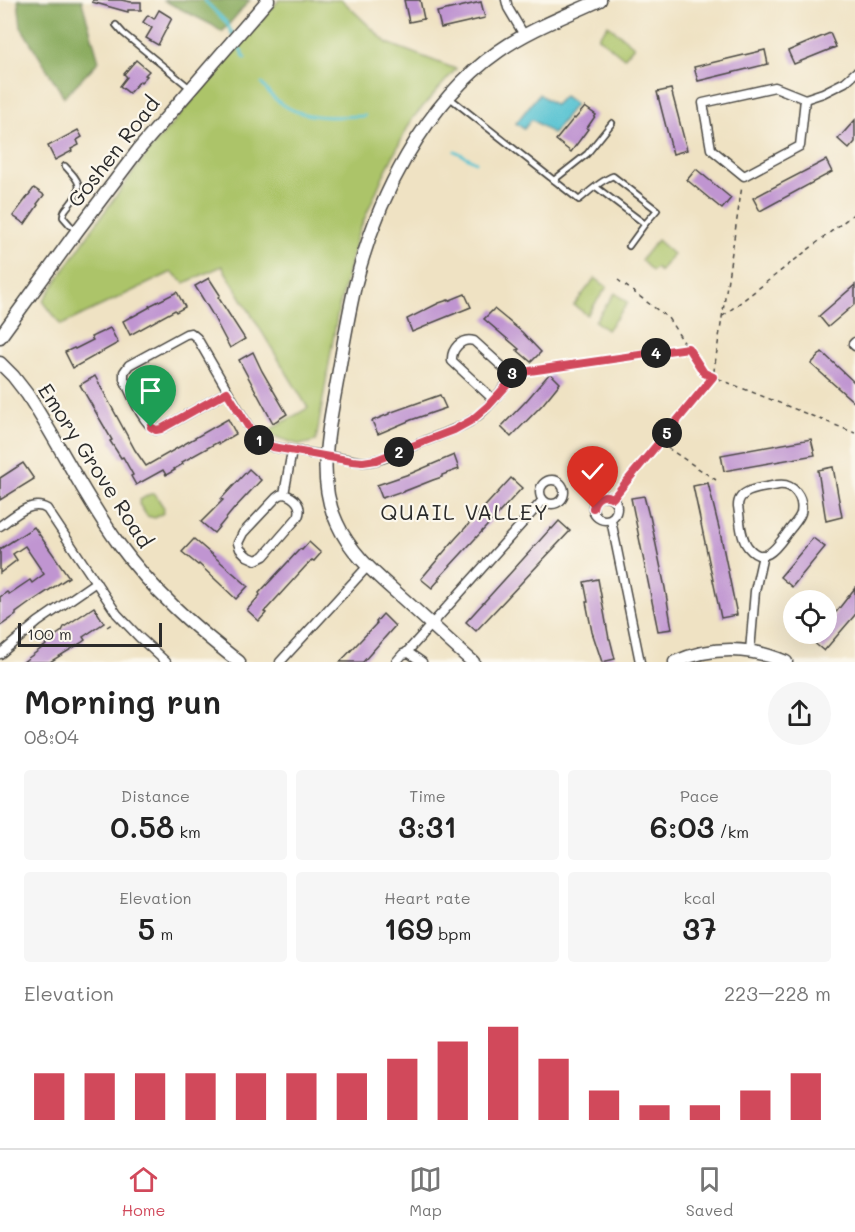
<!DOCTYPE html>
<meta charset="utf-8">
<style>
:root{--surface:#fff;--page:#f6f6f6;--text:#222;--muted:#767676;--line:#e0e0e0;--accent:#d1495b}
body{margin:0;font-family:Mali,sans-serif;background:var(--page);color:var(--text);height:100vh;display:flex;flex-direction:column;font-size:22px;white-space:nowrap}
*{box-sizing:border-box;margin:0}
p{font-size:20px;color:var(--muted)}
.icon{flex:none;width:33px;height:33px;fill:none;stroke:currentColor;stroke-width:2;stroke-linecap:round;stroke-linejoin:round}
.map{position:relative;height:662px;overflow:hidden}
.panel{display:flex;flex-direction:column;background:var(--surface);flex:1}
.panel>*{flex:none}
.controls{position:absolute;left:783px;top:590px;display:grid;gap:12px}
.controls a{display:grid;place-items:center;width:54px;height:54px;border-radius:50%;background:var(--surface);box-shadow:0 6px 24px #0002;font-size:30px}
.scale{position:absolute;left:18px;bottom:15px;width:144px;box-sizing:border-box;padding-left:6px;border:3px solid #2b2b2b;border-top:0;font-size:16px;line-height:21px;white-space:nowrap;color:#2b2b2b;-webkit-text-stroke:4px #fbf7ec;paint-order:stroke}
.pin{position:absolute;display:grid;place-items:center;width:51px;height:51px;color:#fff;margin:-62px -26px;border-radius:50% 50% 50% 0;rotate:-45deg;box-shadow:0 0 6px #0007}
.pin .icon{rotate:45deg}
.km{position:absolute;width:30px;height:30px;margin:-15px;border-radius:50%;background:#222;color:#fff;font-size:16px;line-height:30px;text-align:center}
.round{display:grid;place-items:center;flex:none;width:63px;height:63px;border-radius:32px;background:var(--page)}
.head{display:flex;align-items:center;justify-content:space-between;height:102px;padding:0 24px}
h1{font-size:33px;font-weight:600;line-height:45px}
.stats{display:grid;grid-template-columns:repeat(3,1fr);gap:9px;height:102px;padding:6px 24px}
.stats div{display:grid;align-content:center;border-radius:6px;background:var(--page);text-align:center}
.stats b{font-size:30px;font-weight:600}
.stats small{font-size:16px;font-weight:400}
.stats p{font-size:16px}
.chart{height:168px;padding:12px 24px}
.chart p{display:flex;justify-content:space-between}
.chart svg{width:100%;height:108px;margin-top:6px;stroke:var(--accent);stroke-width:6}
.tabs{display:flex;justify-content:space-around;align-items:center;height:84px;border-top:2px solid var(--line);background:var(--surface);font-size:16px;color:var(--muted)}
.tabs a{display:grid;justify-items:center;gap:3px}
.tabs .on{color:var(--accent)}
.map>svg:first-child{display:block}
</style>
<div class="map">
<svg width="855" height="662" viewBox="0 0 855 662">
<rect width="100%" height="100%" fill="#fbf7ec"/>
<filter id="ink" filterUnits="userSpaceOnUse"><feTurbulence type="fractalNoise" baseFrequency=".0167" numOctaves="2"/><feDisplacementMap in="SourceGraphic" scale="12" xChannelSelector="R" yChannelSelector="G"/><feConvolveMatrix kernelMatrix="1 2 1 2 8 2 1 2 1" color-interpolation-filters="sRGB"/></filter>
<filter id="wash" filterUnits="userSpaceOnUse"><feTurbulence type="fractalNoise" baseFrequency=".008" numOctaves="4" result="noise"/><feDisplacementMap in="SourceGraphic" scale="24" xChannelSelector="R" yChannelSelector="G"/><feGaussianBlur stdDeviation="1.35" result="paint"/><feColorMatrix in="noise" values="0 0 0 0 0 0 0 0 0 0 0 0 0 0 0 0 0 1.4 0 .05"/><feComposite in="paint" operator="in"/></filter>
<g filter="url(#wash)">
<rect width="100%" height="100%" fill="#efe2c3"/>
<g fill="#acc469" stroke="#6c784a" stroke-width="1.5">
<path d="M279 0H342L387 43 456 69 412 119 383 176 357 236 337 316 316 441 300 445 264 433 308 408 222 266 184 283 172 272 61 325 43 301 95 225 149 151Z"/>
<path d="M608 25 634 46 624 58 598 37Z"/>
<path d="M657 240 673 254 660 272 656 268 652 271 641 260Z"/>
<path d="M595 278 607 287 587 315 574 305Z"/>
<path d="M615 293 628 303 607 330 595 321Z"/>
<path d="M150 494H155L164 508 163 513 155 518 147 516 139 504 140 500Z"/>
</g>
<g fill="#89aa5d" stroke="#5a6a44" stroke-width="1.5">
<path d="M18 0H82V2L99 61 64 97 21 27Z"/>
<path d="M163 0H250L222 32 212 25Z"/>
</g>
<path fill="#58c3d2" stroke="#42777e" stroke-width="1.5" d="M539 94 555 105 564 96 575 104 553 134 533 120H531L524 129 516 123Z"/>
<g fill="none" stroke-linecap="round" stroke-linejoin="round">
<g stroke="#58c3d2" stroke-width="3">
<path d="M204 0 226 22 233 35"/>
<path d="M236 41 245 58"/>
<path d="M262 84C288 122 324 117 365 116"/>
<path d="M455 151 476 162"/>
</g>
</g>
<g id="blocks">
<g fill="#c095d1">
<path d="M93 0H121L131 2H141V10H128V12L92 2Z"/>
<path d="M404 0H420L424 19 409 22Z"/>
<path d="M481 2 485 18 441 28 437 12Z"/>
<path d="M159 10 172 18 158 45 146 38 152 28 143 22 148 15 154 19Z"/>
<path d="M830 33 836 47 794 64 788 51Z"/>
<path d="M765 50 768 64 698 81 694 67Z"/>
<path d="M136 60 149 71 145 75 147 76 141 82 140 81 129 93 120 86 127 77 124 74Z"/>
<path d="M671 89 687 150 673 154 657 92Z"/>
<path d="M585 107 596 115 587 128 588 129 571 152 556 140 574 118 575 119Z"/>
<path d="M855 120V142L849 149 838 139Z"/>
<path d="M78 130 82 137 77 140 79 145 71 149 72 151 55 160 48 146Z"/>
<path d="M826 160 832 172 760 211 753 198Z"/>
<path d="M696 169 731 198 722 209 687 180Z"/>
<path d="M34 188 44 195 37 204 38 205 25 224 13 216Z"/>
<path d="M209 278 220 295 218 297 245 339 230 348 211 312 195 286Z"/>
<path d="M855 285V304L828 327 819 316Z"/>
<path d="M177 292 185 307 176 312 175 310 130 335 123 321 132 316V317L150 307 149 306Z"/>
<path d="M465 294 471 307 429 324V325L412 332 407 319 439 303 448 300V301Z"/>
<path d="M494 309 522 332 541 352 531 362 517 350 519 349 484 319Z"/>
<path d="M110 328 118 343 73 368 65 352 74 348 75 349 93 340 91 337Z"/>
<path d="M253 352 262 371 287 414 273 423 239 360Z"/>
<path d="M822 352 855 383V403L811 364Z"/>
<path d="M550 373 560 383 543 404 511 437 501 427 526 401Z"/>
<path d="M95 376 135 450 146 466 228 419 236 434 219 444 218 442 182 462 183 464 174 469 175 470 166 475 163 470 136 485 131 476 133 475 123 457 121 458 116 450 110 441 112 440 80 385Z"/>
<path d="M440 395 446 408 411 420 378 434 372 421 389 414V413Z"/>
<path d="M811 439 815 455 724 471 721 455Z"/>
<path d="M454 455 459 469 442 475V477L433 480 400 493 399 492 382 498 377 485 412 473Z"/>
<path d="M23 463 34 479 0 500V478Z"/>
<path d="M833 467 842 517 826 521 818 470Z"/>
<path d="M249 469 261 480 233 510 214 533 201 522 223 500 221 499Z"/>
<path d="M511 478 522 488 438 579 439 580 432 588 421 579 455 539Z"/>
<path d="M708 483 720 532 737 615 721 618 693 486Z"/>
<path d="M644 496 649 516H650L665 588 672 629 658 631 631 498Z"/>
<path d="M559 521 570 531 476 631 466 622 551 528 552 529Z"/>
<path d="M34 527 69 577 31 602 16 613V615L0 626V597L7 592 9 594 30 580 32 583 44 574 25 546 13 554 17 560 0 573V549Z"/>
<path d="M813 538 825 547 792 587 780 577Z"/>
<path d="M194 539 248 586 236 599 199 564 198 565 182 552Z"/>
<path d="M309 542 321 553 314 561 312 560 305 567 264 612 266 613 259 621 247 610 260 595 259 593 300 549 302 550Z"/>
<path d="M598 579 609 639H610L615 659 602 662 592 632 586 602H588L584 582Z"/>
<path d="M855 588V615L824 651 812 641 818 633H826V625Z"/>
<path d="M94 607 104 623 83 637 85 640 81 643 50 662H23L46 645 45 643 62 631 64 627Z"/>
<path d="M383 614 395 626 363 662H340L377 623 376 622Z"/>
</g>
</g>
</g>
<g filter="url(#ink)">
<use href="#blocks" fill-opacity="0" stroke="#484642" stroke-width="1.5"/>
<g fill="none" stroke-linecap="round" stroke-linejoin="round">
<g stroke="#484642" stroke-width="8">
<g id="lane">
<path d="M116 25 123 33 190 88"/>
<path d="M450 98 579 200C589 192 601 180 613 176L657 210 645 224 596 187"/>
<path d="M65 166C79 181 85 186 70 204 66 209 63 211 63 217L70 225 77 231"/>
<path d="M554 180 587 154 612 123"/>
<path d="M629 246 645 224"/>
</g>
</g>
<g stroke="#484642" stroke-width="11">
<g id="street">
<path d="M506 0 508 8 524 35"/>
<path d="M805 99 800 146 744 176 711 149 703 103 775 87 805 99 823 93 845 82 855 73"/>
<path d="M855 342 853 344 855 346"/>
<path d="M227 392 163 428 156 430C142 423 131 393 124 379V372L129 365 186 334 191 333 197 338 251 431 261 441 273 447 363 462C385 461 405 449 425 441 440 435 455 430 469 422 477 417 484 411 490 404L508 383 510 377 506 370 474 341C461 337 451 350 452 361L494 400"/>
<circle cx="552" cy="492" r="12"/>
<path d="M778 485C793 483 804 497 801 513 799 520 792 526 788 532 778 545 765 568 748 547 740 537 740 518 738 506 738 488 764 488 778 485Z"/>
<path d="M284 494C295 497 303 506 298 517L264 556 256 560 247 556 240 549 238 543 243 533 276 498 280 495 284 494 292 451"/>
<circle cx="605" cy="508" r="12"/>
<path d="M611 520 640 662"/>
<path d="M0 526C13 517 31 499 47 509L117 614 139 637 166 662"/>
<path d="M750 651 755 591 763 555"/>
<path d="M406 653 543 500"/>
<path d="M0 654 38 622 96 582"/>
<path d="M280 662 368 566"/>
<path d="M396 662 403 654 409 653 422 662"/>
</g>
</g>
<g stroke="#484642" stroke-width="15">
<g id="secondary">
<path d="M0 337 77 231 139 149 268 0"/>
<path d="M0 363 13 376 27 394C59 443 84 496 118 543 153 591 193 626 239 662"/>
<path d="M473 662C451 643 430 623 409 604 382 579 352 557 337 523 315 477 330 424 338 376 343 346 348 316 355 286 376 200 424 103 499 51 530 29 566 16 600 0"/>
<path d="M675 662C711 646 750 646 786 662"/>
</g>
</g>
<g stroke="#484642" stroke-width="1.5" stroke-dasharray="4.5 4.5" stroke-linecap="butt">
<path d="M618 280 668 318 704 373 855 433"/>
<path d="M723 316 855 213"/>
<path d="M519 372 687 348"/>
<path d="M660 443 716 480"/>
<path d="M613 498 713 377 742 186"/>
<path d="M107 627 113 623"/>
</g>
<use href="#lane" stroke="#fff" stroke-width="4.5"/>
<use href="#street" stroke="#fff" stroke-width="8"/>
<use href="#secondary" stroke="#fff" stroke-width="12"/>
</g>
</g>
<g fill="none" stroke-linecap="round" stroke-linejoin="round" filter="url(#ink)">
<g stroke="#fff" stroke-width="12">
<path id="route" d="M151 427 156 430 161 429 227 392 251 431 261 441 273 447 352 461 363 462 376 460 454 430 472 420 488 406 507 385 510 381 509 374 688 348 704 373 713 377 613 498C604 493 595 497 593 508"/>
</g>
<use href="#route" stroke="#d1495b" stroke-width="8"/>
</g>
<g text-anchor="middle" stroke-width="4.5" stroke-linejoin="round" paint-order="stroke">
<g font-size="21" fill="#2b2b2b" stroke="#fbf7ec">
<text transform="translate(114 152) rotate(-52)" y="7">Goshen Road</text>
<text transform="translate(95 466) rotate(57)" y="7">Emory Grove Road</text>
</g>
<g font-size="22" letter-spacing="1.5" fill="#2b2b2b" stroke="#fbf7ec">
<text x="465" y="520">QUAIL VALLEY</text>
</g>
</g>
</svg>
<div class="controls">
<a><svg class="icon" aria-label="locate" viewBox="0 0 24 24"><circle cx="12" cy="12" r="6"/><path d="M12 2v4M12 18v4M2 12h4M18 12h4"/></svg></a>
</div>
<div class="scale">100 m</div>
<div class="pin" style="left:151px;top:427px;background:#1e9e55"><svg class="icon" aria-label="arrive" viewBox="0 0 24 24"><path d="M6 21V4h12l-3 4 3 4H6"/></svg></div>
<div class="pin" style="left:593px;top:508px;background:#d93025"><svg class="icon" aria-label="check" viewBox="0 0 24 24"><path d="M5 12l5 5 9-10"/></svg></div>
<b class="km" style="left:259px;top:440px">1</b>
<b class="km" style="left:399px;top:452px">2</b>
<b class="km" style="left:512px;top:373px">3</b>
<b class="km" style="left:656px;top:353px">4</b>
<b class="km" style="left:667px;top:433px">5</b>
</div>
<section class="panel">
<div class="head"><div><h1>Morning run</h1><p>08:04</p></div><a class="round"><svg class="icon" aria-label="share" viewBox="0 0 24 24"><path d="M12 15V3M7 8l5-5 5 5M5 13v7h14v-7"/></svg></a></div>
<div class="stats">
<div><p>Distance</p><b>0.58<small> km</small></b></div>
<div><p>Time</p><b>3:31</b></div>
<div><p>Pace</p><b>6:03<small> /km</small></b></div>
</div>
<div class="stats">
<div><p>Elevation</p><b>5<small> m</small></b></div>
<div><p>Heart rate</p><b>169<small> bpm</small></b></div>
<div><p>kcal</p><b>37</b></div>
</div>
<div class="chart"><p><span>Elevation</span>223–228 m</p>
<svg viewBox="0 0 160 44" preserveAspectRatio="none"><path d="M5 44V25M15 44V25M25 44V25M35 44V25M45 44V25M55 44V25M65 44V25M75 44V19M85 44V12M95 44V6M105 44V19M115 44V32M125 44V38M135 44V38M145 44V32M155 44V25"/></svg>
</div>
</section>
<nav class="tabs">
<a class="on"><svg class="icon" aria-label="home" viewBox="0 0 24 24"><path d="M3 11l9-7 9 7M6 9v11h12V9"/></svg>Home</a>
<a><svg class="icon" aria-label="map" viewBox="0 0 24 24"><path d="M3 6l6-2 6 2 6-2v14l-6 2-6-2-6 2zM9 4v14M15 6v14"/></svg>Map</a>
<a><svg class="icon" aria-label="saved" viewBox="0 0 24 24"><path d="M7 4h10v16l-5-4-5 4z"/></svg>Saved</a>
</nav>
